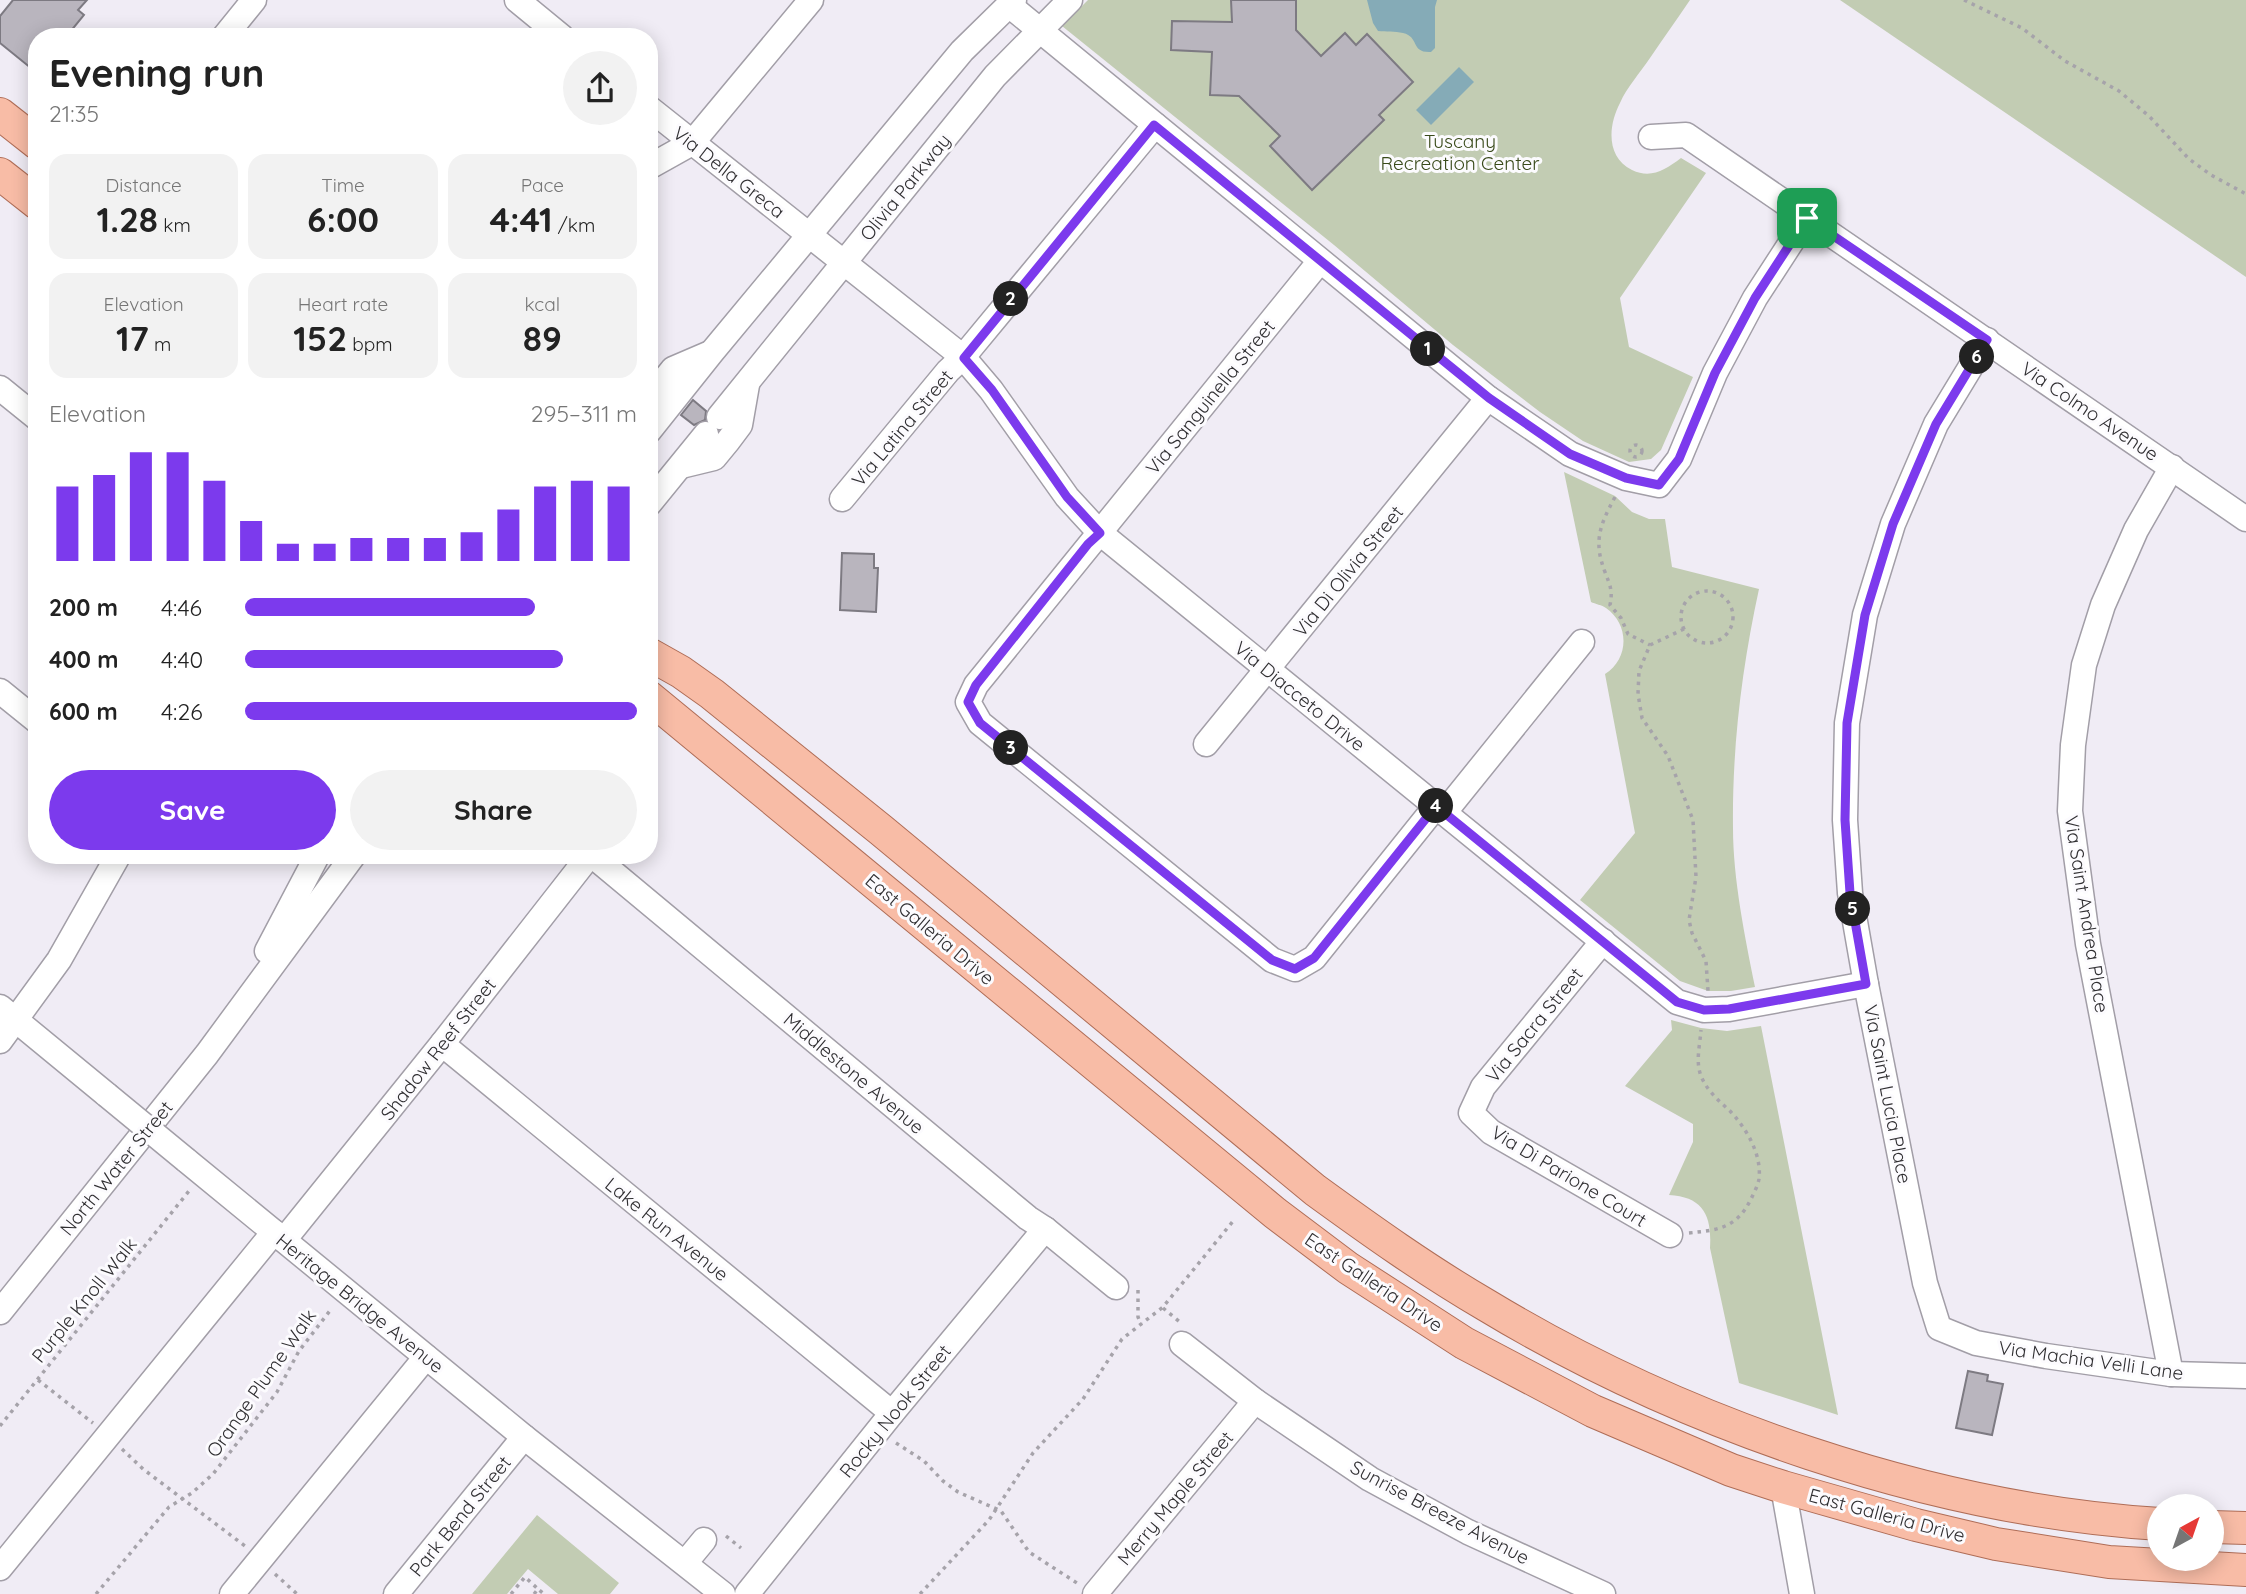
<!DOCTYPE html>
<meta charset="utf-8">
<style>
:root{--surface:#fff;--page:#f2f2f2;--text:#222;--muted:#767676;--accent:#7c3aed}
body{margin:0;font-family:Quicksand,sans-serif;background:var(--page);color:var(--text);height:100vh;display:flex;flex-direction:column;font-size:26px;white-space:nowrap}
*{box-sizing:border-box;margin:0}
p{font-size:23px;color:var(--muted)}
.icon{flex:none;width:38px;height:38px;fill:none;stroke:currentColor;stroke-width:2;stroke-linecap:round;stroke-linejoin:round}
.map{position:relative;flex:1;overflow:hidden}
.side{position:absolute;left:28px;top:28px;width:630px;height:836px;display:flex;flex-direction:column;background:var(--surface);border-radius:28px;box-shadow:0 4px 18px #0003}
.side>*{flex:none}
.needle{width:46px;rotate:40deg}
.controls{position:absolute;left:2147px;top:1494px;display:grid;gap:14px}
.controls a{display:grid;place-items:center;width:77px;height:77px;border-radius:50%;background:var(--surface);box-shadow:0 4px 18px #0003;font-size:35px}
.pin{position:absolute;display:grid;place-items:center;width:60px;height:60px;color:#fff;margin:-30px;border-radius:14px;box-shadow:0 4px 10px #0006}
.km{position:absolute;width:35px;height:35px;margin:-18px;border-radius:50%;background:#222;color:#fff;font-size:19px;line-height:35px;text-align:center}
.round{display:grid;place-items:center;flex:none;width:74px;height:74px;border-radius:37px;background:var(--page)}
.headline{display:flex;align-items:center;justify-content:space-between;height:119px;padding:0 21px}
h1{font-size:38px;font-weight:700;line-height:52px}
.metrics{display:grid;grid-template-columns:repeat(3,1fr);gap:10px;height:119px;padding:7px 21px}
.metrics div{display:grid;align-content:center;border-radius:18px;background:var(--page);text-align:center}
.metrics b{font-size:35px;font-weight:700}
.metrics small{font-size:19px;font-weight:400}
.metrics p{font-size:19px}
.chart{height:196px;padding:14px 21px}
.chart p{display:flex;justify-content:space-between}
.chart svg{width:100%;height:126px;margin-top:7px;stroke:var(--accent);stroke-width:6}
.primary-button{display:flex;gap:14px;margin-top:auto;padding:14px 21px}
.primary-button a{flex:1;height:80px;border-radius:42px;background:var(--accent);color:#fff;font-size:28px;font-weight:700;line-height:80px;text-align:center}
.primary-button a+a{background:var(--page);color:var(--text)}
ul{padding:0 21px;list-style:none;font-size:23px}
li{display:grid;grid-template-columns:112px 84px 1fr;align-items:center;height:52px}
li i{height:18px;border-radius:9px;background:var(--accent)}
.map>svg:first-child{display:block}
</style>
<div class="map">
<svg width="2246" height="1594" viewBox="0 0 2246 1594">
<rect width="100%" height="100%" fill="#f0ecf5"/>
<g fill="#c2ccb3">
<path d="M1088 0H1690C1677 19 1663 39 1650 58 1640 73 1627 87 1620 103 1608 126 1606 157 1632 170 1651 179 1665 170 1681 158L1706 173 1620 298 1629 347 1693 377 1661 450 1651 459 1629 462 1583 441 1540 412 1453 345 1334 245 1062 26Z"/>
<path d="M1840 0H2246V277Z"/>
<path d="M1564 472 1615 496 1632 512 1649 519H1665L1672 567 1759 589C1742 667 1732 747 1733 828 1733 879 1745 937 1755 987L1731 991H1708L1680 981 1580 900 1635 833 1605 674C1629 659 1630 625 1606 608 1602 605 1595 604 1591 602Z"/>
<path d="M1671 1020 1701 1028 1727 1031 1761 1026 1838 1415 1739 1383 1710 1248C1712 1215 1703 1197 1669 1195L1693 1142V1124L1625 1086 1672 1030Z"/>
<path d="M537 1515 619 1583 610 1594H558L528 1569 507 1594H472Z"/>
</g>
<g fill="#85abb7">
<path d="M1367 0H1437L1435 7V48L1431 52C1410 53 1420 37 1403 33 1395 31 1386 32 1378 31L1373 23Z"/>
<path d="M1459 67 1474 82 1431 125 1416 110Z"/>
</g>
<g fill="#b9b5be" stroke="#7d7a82" stroke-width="2">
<path d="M13 0H87L78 10 84 15 66 37H37V73L0 43V16Z"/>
<path d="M1231 0H1296V30L1321 56 1345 33 1356 45 1367 34 1413 82 1379 115 1384 120 1312 190 1270 146 1280 136 1239 96 1210 95 1212 52 1171 50 1172 21 1232 22Z"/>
<path d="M693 400 706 411 705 420 694 425 681 415Z"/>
<path d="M842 553 874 554V568H878L876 612 840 610Z"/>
<path d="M1968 1371 1988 1375 1987 1381 2003 1384 1992 1435 1956 1428Z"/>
</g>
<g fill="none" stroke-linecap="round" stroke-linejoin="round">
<g stroke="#a29ea7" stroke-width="27">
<g id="minor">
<path d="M517 0 562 37"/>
<path d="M1009 5 1488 398 1570 454 1626 478 1659 485 1679 459 1715 373 1755 298 1807 218"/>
<path d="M224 37 254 0"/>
<path d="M649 108 963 357 991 390 1067 497 1100 533 1677 1002 1704 1010 1729 1009 1866 984"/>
<path d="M1651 137 1686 135 2246 519"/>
<path d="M649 167 692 143 811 0"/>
<path d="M1320 261 976 685 968 702 980 723 1272 960 1295 969 1314 958 1436 806"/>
<path d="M1987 340 1936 424 1893 524 1865 615 1847 723 1845 820 1850 893 1866 984 1925 1283 1939 1328 1976 1343 2046 1356 2171 1374 2246 1376"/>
<path d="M0 388 37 418"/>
<path d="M649 399 673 369 708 354"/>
<path d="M719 417 995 76 1070 0"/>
<path d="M649 431 712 352 962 51 1014 0"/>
<path d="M681 466 714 458 728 441 740 425 747 385"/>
<path d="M842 499 948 371 963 357 1155 125"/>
<path d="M649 504 706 434"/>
<path d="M0 691 37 721"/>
<path d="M1206 744 1488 398"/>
<path d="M1444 813 1582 642"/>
<path d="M593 856 1028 1218 1045 1229 1116 1287"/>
<path d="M1603 941 1483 1087 1471 1113 1491 1132 1670 1235"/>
<path d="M267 951 317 856"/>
<path d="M0 1007 107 1095"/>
<path d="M0 1041 59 960 118 856"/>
<path d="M442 1044 892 1413"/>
<path d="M186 1160 524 1437 723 1594"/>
<path d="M284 1240 442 1044 589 856"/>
<path d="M0 1312 207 1054 353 856"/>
<path d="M1182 1344 1255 1401 1370 1479 1468 1532 1603 1594"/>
<path d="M2171 1374 2088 944 2070 811 2073 745 2084 665 2103 605 2136 530 2172 467"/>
<path d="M1783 1487 1802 1594"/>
<path d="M685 1563 704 1540"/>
<path d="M0 1568 274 1232"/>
<path d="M232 1594 426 1357"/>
<path d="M396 1594 524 1437"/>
<path d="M747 1594 892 1413 1045 1229"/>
<path d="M1095 1594 1255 1401"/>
</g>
</g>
<g stroke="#af6d57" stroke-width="34">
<g id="major">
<path d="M0 114 37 143"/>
<path d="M0 174 37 203"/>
<path d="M649 654 681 672 712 694 881 830 1315 1190C1370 1230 1426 1270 1486 1305 1681 1423 1931 1510 2160 1524"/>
<path d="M649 697 1275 1213 1348 1268 1464 1343 1593 1411 1731 1470 1783 1487 1916 1525 1996 1544 2109 1562 2246 1570"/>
<path d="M2212 1527 2246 1528"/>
</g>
</g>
<g stroke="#a6a3aa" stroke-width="3.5" stroke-dasharray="3.5 5" stroke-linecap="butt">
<path d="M1964 0 2022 28 2065 61 2119 91 2149 116 2189 159 2211 175 2246 194"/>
<circle cx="1636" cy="451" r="6"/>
<path d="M1615 497C1600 525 1593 541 1605 572 1610 585 1613 591 1610 605L1621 618 1628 634 1650 645"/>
<circle cx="1707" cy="617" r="26"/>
<path d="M1684 629 1650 645 1639 671 1638 694 1642 718 1668 756 1693 820 1696 877 1689 920 1692 933 1706 961 1708 991"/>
<path d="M1689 1233C1718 1230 1737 1228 1751 1199 1754 1193 1758 1185 1759 1179 1762 1154 1746 1128 1730 1111 1718 1100 1705 1089 1700 1073 1696 1060 1700 1044 1701 1030"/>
<path d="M1138 1290V1317L1141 1324"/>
<path d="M1163 1308 1181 1323"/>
<path d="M38 1380 93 1423"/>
<path d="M0 1426 189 1191"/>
<path d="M896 1443 924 1461 943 1481 958 1492 1001 1511 1029 1552 1077 1583"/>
<path d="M122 1449 143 1469 245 1546"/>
<path d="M726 1536 741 1548"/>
<path d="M275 1574 297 1594"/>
<path d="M96 1594 169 1507 192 1493 213 1474 277 1392 299 1351 332 1308"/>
<path d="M511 1594 525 1577 538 1589"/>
<path d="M534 1594 538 1589 544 1594"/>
<path d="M920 1594 989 1520 1033 1453 1083 1399 1122 1339 1163 1307 1234 1220"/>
</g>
<use href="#minor" stroke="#fff" stroke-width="24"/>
<use href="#major" stroke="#f8bca6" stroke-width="32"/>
<g stroke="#a29ea7" stroke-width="27" stroke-linecap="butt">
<path id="minor-bridge" d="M107 1095 186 1160"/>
</g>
<use href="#minor-bridge" stroke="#fff" stroke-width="24"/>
</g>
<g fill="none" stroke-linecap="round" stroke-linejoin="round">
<g stroke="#fff" stroke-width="14">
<path id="route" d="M1154 125 1489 398 1570 454 1626 478 1659 485 1679 459 1715 373 1755 298 1807 218 1987 340 1936 424 1893 524 1865 615 1847 723 1845 820 1850 893 1866 984 1729 1009 1704 1010 1677 1002 1436 806 1314 958 1295 969 1272 960 980 723 968 702 976 685 1088 544 1100 533 1067 497 992 390 964 358Z"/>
</g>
<use href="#route" stroke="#7c3aed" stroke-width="9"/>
</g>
<g text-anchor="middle" stroke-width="6" stroke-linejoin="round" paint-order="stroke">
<g font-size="19" fill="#394a1a" stroke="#fcfbfe">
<text x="1460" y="148">Tuscany<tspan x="1460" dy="22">Recreation Center</tspan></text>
</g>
<g font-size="19" fill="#302f32" stroke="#fcfbfe">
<text transform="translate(729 172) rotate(38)" y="7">Via Della Greca</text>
<text transform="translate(905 187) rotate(-51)" y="7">Olivia Parkway</text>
<text transform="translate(1210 397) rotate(-51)" y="7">Via Sanguinella Street</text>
<text transform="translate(2090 411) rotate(34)" y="7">Via Colmo Avenue</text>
<text transform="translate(902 428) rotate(-50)" y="7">Via Latina Street</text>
<text transform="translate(1348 571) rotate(-51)" y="7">Via Di Olivia Street</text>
<text transform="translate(1300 696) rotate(39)" y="7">Via Diacceto Drive</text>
<text transform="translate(2087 914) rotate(81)" y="7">Via Saint Andrea Place</text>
<text transform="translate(930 929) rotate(40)" y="7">East Galleria Drive</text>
<text transform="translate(1534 1025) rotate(-51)" y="7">Via Sacra Street</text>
<text transform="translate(438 1049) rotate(-52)" y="7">Shadow Reef Street</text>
<text transform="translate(854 1073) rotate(40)" y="7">Middlestone Avenue</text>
<text transform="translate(1888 1094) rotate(79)" y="7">Via Saint Lucia Place</text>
<text transform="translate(116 1168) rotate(-51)" y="7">North Water Street</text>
<text transform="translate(1569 1176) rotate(31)" y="7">Via Di Parione Court</text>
<text transform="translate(667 1229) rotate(39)" y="7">Lake Run Avenue</text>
<text transform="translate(1374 1282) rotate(34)" y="7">East Galleria Drive</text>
<text transform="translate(84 1300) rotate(-51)" y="7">Purple Knoll Walk</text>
<text transform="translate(360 1303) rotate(39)" y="7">Heritage Bridge Avenue</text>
<text transform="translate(2091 1360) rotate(8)" y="7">Via Machia Velli Lane</text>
<text transform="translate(261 1383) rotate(-55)" y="7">Orange Plume Walk</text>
<text transform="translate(895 1411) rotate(-51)" y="7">Rocky Nook Street</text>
<text transform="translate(1175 1498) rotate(-50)" y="7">Merry Maple Street</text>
<text transform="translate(1440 1512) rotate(28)" y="7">Sunrise Breeze Avenue</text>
<text transform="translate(1887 1515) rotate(15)" y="7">East Galleria Drive</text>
<text transform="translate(460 1516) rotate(-51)" y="7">Park Bend Street</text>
</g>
</g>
</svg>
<div class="controls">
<a><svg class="needle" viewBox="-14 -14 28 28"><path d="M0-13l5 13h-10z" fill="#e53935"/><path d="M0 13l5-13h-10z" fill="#767676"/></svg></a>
</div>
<div class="pin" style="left:1807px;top:218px;background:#1e9e55"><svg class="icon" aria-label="arrive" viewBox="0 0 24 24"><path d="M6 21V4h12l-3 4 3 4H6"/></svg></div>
<b class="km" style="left:1428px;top:349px">1</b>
<b class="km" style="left:1011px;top:299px">2</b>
<b class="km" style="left:1011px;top:748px">3</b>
<b class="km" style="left:1436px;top:806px">4</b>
<b class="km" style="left:1853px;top:909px">5</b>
<b class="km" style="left:1977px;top:357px">6</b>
<section class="side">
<div class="headline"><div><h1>Evening run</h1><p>21:35</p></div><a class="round"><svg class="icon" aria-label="share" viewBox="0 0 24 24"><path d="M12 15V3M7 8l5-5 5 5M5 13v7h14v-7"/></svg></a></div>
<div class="metrics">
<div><p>Distance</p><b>1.28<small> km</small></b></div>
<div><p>Time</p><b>6:00</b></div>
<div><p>Pace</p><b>4:41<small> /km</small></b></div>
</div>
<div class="metrics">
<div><p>Elevation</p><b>17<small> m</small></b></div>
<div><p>Heart rate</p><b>152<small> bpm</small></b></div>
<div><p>kcal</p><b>89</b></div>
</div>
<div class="chart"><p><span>Elevation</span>295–311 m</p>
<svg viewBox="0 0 160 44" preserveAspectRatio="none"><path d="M5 44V18M15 44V14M25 44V6M35 44V6M45 44V16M55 44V30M65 44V38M75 44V38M85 44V36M95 44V36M105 44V36M115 44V34M125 44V26M135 44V18M145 44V16M155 44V18"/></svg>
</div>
<ul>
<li><b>200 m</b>4:46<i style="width:74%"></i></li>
<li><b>400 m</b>4:40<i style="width:81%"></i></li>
<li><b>600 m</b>4:26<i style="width:100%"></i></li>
</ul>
<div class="primary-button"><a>Save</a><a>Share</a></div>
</section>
</div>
